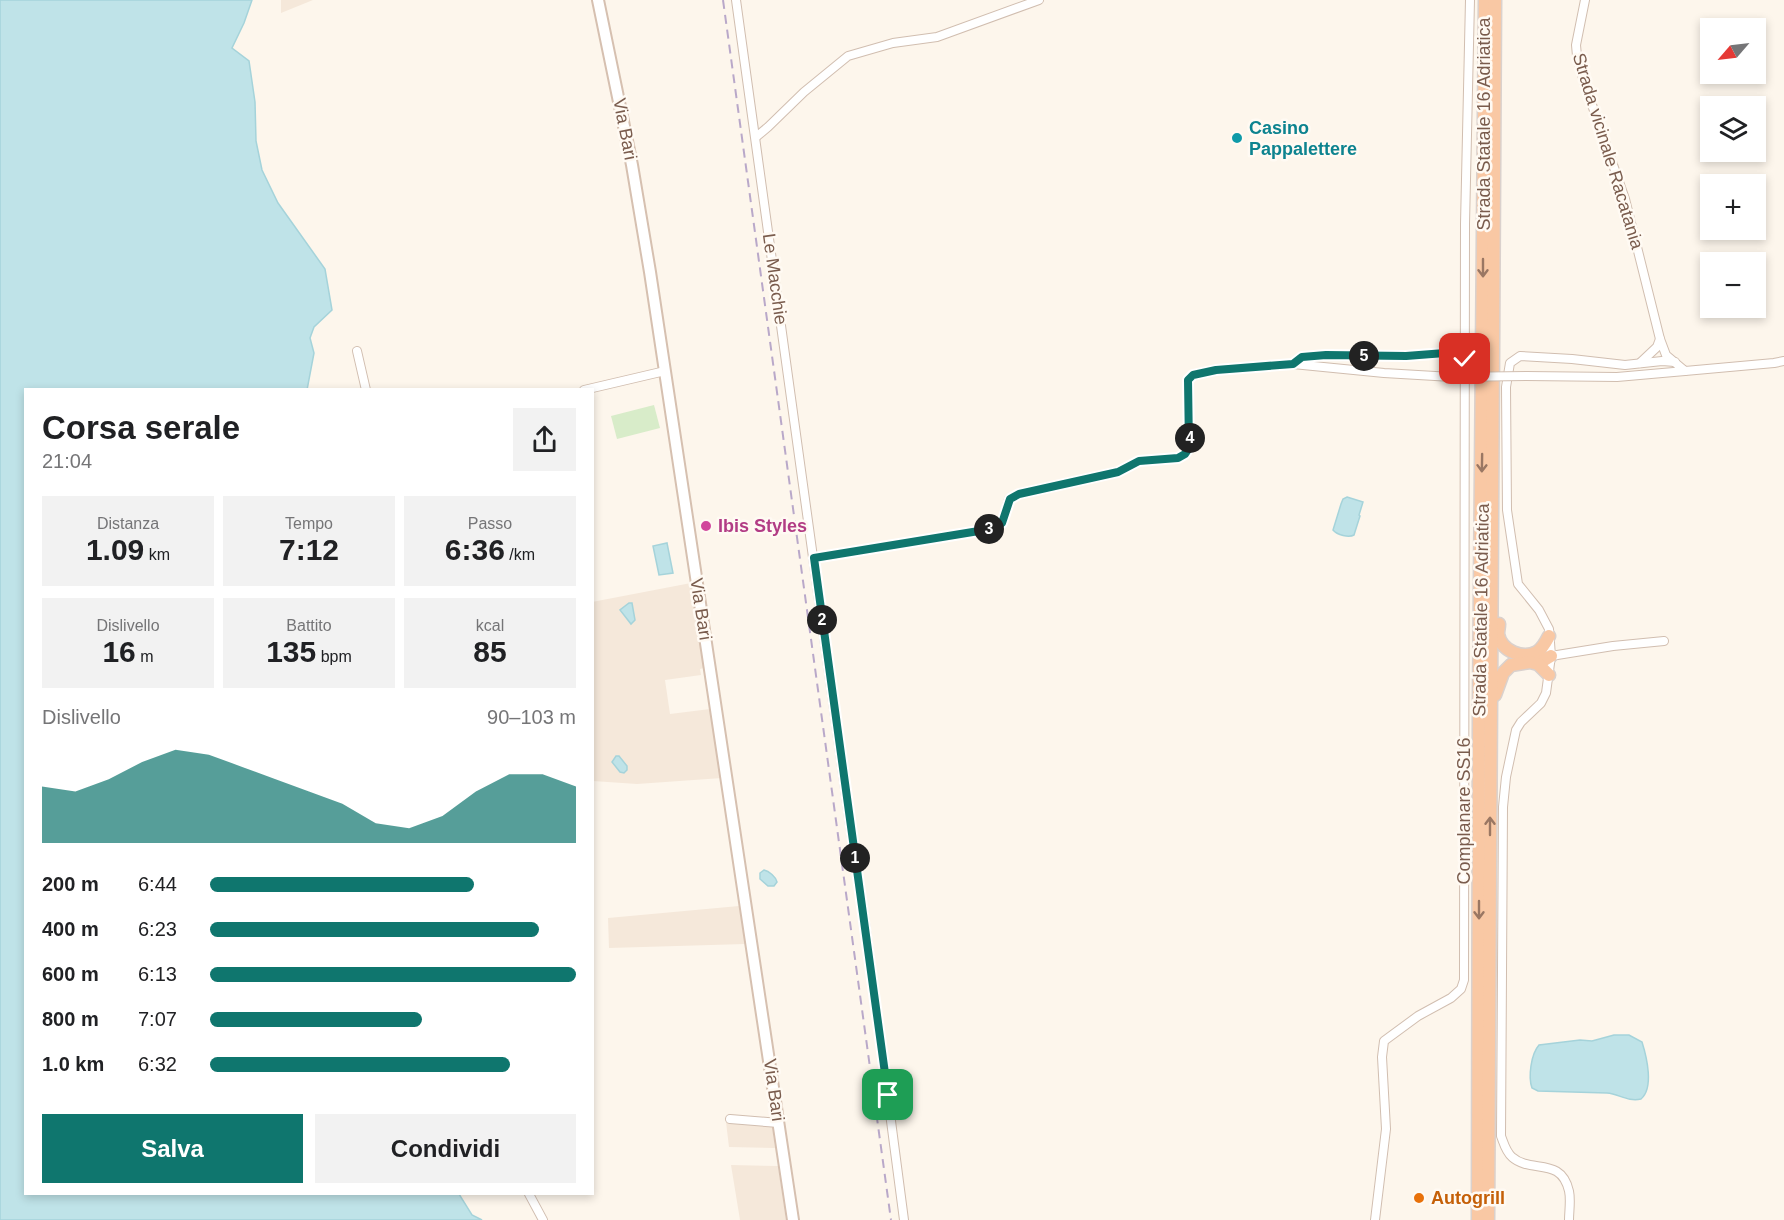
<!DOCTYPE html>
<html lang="it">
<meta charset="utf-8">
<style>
:root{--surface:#fff;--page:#f2f2f2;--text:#202124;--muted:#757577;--accent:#0f766e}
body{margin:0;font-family:Helvetica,sans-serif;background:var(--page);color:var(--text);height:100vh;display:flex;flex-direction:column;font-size:22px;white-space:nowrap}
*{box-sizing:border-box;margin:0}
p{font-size:20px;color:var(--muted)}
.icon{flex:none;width:33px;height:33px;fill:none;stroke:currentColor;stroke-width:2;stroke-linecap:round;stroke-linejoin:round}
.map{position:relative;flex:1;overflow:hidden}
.side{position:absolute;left:24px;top:388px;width:570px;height:807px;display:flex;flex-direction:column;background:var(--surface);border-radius:0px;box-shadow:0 3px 9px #0003}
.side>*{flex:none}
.needle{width:39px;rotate:242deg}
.buttons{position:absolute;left:1700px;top:18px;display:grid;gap:12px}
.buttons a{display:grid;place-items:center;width:66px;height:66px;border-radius:0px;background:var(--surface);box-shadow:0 3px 9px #0003;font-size:30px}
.pin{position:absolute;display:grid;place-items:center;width:51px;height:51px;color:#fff;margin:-26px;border-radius:12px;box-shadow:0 3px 9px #0006}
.km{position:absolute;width:30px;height:30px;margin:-15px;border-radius:50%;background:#222;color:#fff;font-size:16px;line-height:30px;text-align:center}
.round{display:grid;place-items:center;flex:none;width:63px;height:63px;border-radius:0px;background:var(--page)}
.headline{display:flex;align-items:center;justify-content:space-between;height:102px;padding:0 18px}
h1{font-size:33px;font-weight:700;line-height:45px}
.figures{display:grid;grid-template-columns:repeat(3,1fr);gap:9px;height:102px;padding:6px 18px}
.figures div{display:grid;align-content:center;border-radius:0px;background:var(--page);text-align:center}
.figures b{font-size:30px;font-weight:700}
.figures small{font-size:16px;font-weight:400}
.figures p{font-size:16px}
.chart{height:168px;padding:12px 18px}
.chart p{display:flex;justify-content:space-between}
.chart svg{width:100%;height:108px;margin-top:6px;fill:var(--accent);opacity:.7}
.cta{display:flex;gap:12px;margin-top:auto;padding:12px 18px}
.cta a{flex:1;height:69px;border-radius:0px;background:var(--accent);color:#fff;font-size:24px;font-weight:700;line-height:69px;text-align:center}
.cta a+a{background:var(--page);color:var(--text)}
ul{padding:0 18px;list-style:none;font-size:20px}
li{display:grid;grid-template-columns:96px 72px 1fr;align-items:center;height:45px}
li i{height:15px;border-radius:8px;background:var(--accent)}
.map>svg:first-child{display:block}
</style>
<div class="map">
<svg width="1784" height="1220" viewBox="0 0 1784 1220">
<rect width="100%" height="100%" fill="#fdf6ec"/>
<g fill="#f5e8da">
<path d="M281 0H313L281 13Z"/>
<path d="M691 583 704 668 700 669 701 675 665 680 670 714 710 709 722 778 637 784 593 781 592 602Z"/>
<path d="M739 906 745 944 609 948 608 918Z"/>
<path d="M726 1122 772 1126 775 1148 729 1147Z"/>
<path d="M731 1165 778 1166 786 1220H740Z"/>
</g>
<path fill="#d8ecc9" d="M654 405 660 428 617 439 611 416Z"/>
<g fill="#bfe3e8" stroke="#a5d3da" stroke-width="1.5">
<path d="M0 0H252L244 23 232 48 249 61 255 102 256 141 262 170 278 203 325 269 332 310 314 327 310 338 314 353 307 390H26V1194H459L472 1215 482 1220H0Z"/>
<path d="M1347 497 1363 502 1359 515 1360 516 1354 535C1349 538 1337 535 1333 530L1341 504 1343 499Z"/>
<path d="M667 543 673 573 659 575 653 546Z"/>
<path d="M629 603H632L635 620 631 624 620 610Z"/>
<path d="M616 756H619L627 766V770L624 773 620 772 612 762Z"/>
<path d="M764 870C769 871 776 877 777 882L774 886H768L760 879V873Z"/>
<path d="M1614 1035H1629L1642 1042C1647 1058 1654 1088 1641 1099 1628 1102 1619 1094 1607 1093L1538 1091 1532 1088C1528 1077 1531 1054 1539 1045L1580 1040 1592 1041Z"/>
</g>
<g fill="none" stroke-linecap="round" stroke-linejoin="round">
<g stroke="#d1beb0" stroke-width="10">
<g id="minor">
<path d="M736 0 850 825 865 923 904 1220"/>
<path d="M1585 0 1576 45 1577 56 1584 82 1625 199 1660 339 1666 355 1685 371 1774 363 1784 361"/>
<path d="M756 137 768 127 804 92 848 56 893 43 937 37 1039 0"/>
<path d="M357 351 366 390"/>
<path d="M1640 363 1657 347 1660 339"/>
<path d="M1526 376 1617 377 1685 371"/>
<path d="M1452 377 1384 373 1293 364 1302 357 1326 355 1406 356 1458 352 1465 359"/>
<path d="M584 390 665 371"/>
<path d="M814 558 991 529 1002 523 1009 499 1019 494 1118 472 1139 461 1178 458 1185 454 1189 448 1188 380 1193 375 1216 370 1293 364"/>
<path d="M1551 656 1613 646 1664 641"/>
<path d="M730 1119 779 1123"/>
<path d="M529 1194 543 1220"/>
<path d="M1375 1220 1386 1129 1382 1057 1384 1041 1418 1016 1451 998 1461 989 1464 980 1465 224 1470 0"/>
<path d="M1569 1220C1569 1211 1571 1200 1569 1191 1561 1156 1531 1174 1512 1157 1506 1152 1504 1144 1501 1136L1503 807 1506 777 1516 730 1521 722 1541 703 1546 693 1551 656 1549 629 1539 610 1518 584 1507 510 1506 387 1510 363 1520 356 1572 359 1625 365 1662 361 1675 362"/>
</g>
</g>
<g stroke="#d6c0b0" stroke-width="14">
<path id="secondary" d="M598 0 632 165 650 272 793 1220"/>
</g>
<g stroke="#dad1cd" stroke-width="15">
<g id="trunk">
<path d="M1499 624C1499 627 1498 631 1498 634 1501 651 1523 660 1537 652 1543 648 1546 642 1549 636"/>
<path d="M1538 664 1551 656"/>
<path d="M1495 695 1503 673 1511 665 1530 662 1538 664 1549 675"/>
<path d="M1478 1220 1479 704 1485 0"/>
<path d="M1488 1220 1495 0"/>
</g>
</g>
<use href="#minor" stroke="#fff" stroke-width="8"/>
<use href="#secondary" stroke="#fff" stroke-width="10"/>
<use href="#trunk" stroke="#f9c8a4" stroke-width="12"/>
<path stroke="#b9a8c9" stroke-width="2" stroke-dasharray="9 6" stroke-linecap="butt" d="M723 0 891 1220"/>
<g stroke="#d1beb0" stroke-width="10" stroke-linecap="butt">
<path id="minor-bridge" d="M1452 377 1526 376"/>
</g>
<use href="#minor-bridge" stroke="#fff" stroke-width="8"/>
</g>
<defs><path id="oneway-shaft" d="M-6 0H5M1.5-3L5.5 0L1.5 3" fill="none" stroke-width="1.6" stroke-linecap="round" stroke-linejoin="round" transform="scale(1.5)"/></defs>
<g stroke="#9a7763">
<use href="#oneway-shaft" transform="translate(1483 268) rotate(90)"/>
<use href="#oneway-shaft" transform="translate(1482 463) rotate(91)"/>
<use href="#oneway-shaft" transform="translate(1490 826) rotate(-90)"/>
<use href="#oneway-shaft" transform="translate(1479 910) rotate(90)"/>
</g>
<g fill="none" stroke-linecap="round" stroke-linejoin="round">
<g stroke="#fff" stroke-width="12">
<path id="route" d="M888 1095 814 558 991 529 1002 523 1010 499 1019 494 1118 472 1139 461 1178 458 1185 454 1189 448 1188 380 1193 375 1216 370 1293 364 1302 357 1326 355 1406 356 1458 352 1465 359"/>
</g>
<use href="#route" stroke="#0f766e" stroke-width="8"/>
</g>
<circle fill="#0f9aa8" stroke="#fffaf3" stroke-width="2" cx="1237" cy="138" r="6"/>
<circle fill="#d1479c" stroke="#fffaf3" stroke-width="2" cx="706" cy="526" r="6"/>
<circle fill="#e8710a" stroke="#fffaf3" stroke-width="2" cx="1419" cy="1198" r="6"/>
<g text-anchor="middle" stroke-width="5" stroke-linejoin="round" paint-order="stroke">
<g font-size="18" fill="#7a5c4d" stroke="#fffaf3">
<text transform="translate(1484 124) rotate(-90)" y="6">Strada Statale 16 Adriatica</text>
<text transform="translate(625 129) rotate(79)" y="6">Via Bari</text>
<text transform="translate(1608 151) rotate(73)" y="6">Strada vicinale Racatania</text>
<text transform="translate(775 279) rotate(82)" y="6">Le Macchie</text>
<text transform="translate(701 609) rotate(81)" y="6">Via Bari</text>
<text transform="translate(1481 610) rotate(-89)" y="6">Strada Statale 16 Adriatica</text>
<text transform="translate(1464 811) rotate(-90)" y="6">Complanare SS16</text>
<text transform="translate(774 1090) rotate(82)" y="6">Via Bari</text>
</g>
<g font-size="18" font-weight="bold" fill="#0d838f" stroke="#fffaf3" text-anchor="start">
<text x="1249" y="134">Casino<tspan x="1249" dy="21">Pappalettere</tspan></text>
</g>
<g font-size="18" font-weight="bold" fill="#b23c85" stroke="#fffaf3" text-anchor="start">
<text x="718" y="532">Ibis Styles</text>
</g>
<g font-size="18" font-weight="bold" fill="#c56008" stroke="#fffaf3" text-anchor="start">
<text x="1431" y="1204">Autogrill</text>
</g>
</g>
</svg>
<div class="buttons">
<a><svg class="needle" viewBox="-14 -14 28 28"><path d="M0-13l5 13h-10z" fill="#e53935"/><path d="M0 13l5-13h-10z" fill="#757577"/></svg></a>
<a><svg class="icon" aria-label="layers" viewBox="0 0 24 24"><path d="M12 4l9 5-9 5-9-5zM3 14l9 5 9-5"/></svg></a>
<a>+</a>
<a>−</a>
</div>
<div class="pin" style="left:888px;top:1095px;background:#1e9e55"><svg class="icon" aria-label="arrive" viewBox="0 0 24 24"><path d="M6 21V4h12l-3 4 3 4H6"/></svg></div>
<div class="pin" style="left:1465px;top:359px;background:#d93025"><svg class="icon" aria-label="check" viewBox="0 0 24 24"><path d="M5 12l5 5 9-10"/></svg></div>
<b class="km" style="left:855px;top:858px">1</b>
<b class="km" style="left:822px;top:620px">2</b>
<b class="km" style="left:989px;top:529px">3</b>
<b class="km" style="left:1190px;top:438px">4</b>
<b class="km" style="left:1364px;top:356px">5</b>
<section class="side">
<div class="headline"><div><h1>Corsa serale</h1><p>21:04</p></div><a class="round"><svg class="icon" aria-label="share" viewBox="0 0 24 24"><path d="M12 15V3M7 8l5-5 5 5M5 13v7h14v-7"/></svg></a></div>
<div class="figures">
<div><p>Distanza</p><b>1.09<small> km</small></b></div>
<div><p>Tempo</p><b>7:12</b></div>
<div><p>Passo</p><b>6:36<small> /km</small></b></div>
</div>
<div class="figures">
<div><p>Dislivello</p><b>16<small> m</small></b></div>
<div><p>Battito</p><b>135<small> bpm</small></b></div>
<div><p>kcal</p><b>85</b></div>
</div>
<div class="chart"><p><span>Dislivello</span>90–103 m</p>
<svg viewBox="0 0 160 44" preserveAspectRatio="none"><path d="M0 44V21L10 23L20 18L30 11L40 6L50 8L60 13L70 18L80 23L90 28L100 36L110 38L120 33L130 23L140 16L150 16L160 21V44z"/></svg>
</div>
<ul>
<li><b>200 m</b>6:44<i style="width:72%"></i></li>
<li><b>400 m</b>6:23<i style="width:90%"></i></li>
<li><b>600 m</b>6:13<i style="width:100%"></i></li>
<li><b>800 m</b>7:07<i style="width:58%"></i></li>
<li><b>1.0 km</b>6:32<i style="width:82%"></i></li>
</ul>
<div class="cta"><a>Salva</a><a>Condividi</a></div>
</section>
</div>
